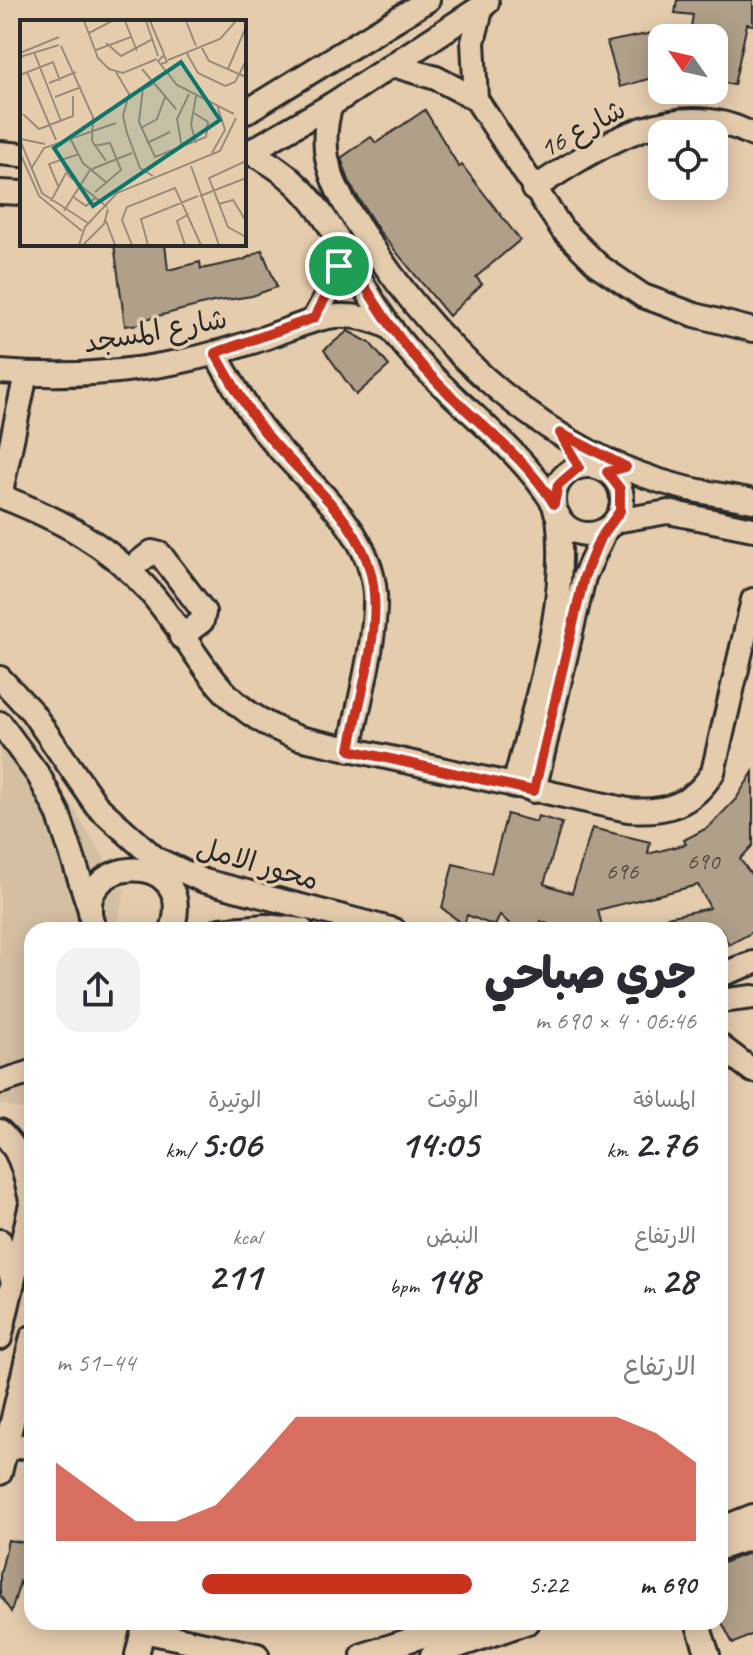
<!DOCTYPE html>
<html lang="ar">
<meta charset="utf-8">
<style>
:root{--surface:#fff;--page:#f2f2f3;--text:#2b2b33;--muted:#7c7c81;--accent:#c8321e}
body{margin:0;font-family:Caveat,"Playpen Sans Arabic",sans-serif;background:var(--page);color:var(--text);direction:rtl;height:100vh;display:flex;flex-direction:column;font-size:30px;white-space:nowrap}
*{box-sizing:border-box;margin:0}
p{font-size:26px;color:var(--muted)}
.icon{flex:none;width:44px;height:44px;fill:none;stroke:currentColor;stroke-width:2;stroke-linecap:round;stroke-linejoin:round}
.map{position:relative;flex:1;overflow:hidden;direction:ltr}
.side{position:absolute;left:24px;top:922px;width:704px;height:708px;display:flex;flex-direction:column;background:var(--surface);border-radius:24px;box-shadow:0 4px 20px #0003;direction:rtl}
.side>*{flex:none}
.needle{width:52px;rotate:304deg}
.tools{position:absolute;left:648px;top:24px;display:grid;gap:16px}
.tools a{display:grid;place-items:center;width:80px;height:80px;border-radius:16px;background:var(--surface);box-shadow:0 4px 20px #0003;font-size:40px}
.pin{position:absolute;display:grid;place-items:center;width:68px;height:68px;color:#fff;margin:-34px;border:4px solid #fff;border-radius:50%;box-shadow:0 2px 8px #0007}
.round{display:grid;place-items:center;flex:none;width:84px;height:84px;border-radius:24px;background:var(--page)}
.summary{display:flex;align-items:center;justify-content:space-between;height:136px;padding:0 32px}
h1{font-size:44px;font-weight:800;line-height:60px}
.metrics{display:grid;grid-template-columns:repeat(3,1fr);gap:12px;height:136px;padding:8px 32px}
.metrics div{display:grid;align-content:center}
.metrics b{font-size:40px;font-weight:800}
.metrics small{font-size:22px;font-weight:400}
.metrics p{font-size:22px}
.chart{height:224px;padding:16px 32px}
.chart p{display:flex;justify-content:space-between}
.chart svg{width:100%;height:144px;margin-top:8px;fill:var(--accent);opacity:.7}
ul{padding:0 32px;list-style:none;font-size:26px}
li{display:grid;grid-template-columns:128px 96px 1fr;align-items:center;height:60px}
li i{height:20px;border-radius:10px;background:var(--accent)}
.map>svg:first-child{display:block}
</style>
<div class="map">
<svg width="753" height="1655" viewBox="0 0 753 1655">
<rect width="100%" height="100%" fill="#e5ccad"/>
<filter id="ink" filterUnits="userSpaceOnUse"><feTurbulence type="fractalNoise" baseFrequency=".0125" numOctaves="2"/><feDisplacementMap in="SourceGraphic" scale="16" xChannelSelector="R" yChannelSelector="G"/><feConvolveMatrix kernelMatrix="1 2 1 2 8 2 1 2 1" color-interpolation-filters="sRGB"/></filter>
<g filter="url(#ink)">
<path fill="#d5bfa2" d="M0 707 25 729 125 892 115 930H32V1111L0 1104Z"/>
<g fill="#b1a089" stroke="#2b2b2b" stroke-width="2">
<path d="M677 0H753V25L747 24 734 85 714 81 717 38H689L693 15 675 13Z"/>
<path d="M662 31V75L620 87 607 42Z"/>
<path d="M425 110 459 167 462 165 520 240 476 277 482 284 449 316 379 231 351 186 341 158 371 137 376 143Z"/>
<path d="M114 244H165L168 270 200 262 201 269 243 260 262 250 277 287 252 296 213 302 146 319V323L125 326Z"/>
<path d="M348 331 370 343 389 366 356 395 324 350Z"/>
<path d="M753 772V845L740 859 753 877V932L729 945 721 930H634L633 924 710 908 698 885 598 910 603 930H562L541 921 538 930H516L500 915 495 926 467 915 464 925 442 908 453 864 491 873 507 814 536 822 538 816 562 823 544 884 572 893 592 828 650 842 648 854 686 844 684 840 709 827 736 799Z"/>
<path d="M8 1540 32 1544V1608L20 1582 11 1612 0 1595V1575Z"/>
<path d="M749 1553 753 1564V1634L733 1644 720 1619V1564Z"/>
</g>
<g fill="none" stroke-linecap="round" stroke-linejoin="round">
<g stroke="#2b2b2b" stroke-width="28">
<g id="minor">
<path d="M482 6 473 42 476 99 562 229 599 266 643 296 695 315 753 330"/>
<path d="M393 65 436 78 476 99"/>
<path d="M331 105C314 158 338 196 367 239 440 351 548 453 681 487 705 493 729 496 753 501"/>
<path d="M244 113 428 0"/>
<path d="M249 152C331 191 342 262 392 330 440 395 511 436 554 504"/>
<path d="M0 153 22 155"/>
<path d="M244 155 331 105 487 3"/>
<path d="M533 189C598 147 676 93 753 135"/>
<path d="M0 192 22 193"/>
<path d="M314 318 333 284 342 249"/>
<path d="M215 353C229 378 243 403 260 426 299 479 370 522 375 594 377 638 358 705 350 750"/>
<path d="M0 372C60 377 119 374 178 362 208 356 238 347 267 337 316 320 340 304 391 328"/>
<circle cx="588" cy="500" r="34"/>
<path d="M0 496C57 518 108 544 149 591 204 654 211 707 299 738L628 810C666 813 693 805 713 772L753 600"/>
<path d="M0 496 26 374"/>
<path d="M615 521 668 512 753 529"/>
<path d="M129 570 152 552 160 554 204 612 202 621 181 637"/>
<path d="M0 678 32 712 97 806 156 859 204 881 394 930"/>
<path d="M0 723 39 776 58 813 90 910"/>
<path d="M514 786C536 697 569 607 558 515"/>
<path d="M534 791 584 577 606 529"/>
<path d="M95 930C62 855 200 844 172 930"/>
<path d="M220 930 265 926 302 930"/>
<path d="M720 975 753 963"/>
<path d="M720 1001 753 997"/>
<path d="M720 1046 753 1071"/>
<path d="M0 1082 32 1072"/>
<path d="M0 1131C23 1152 25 1177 32 1204"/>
<path d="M0 1241 13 1282"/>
<path d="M0 1338 32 1200"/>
<path d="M5 1450 32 1444"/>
<path d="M0 1473 32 1337"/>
<path d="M720 1529 753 1516"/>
<path d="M720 1548 753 1537"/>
<path d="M697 1622 708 1655"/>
<path d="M143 1631 257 1655"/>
<path d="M137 1655 145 1622"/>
<path d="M363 1655 466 1622"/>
<path d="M432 1655 528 1622"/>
</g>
</g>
<use href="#minor" stroke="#e5ccad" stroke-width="22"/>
</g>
</g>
<g fill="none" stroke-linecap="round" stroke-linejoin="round" filter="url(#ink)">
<g stroke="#fff" stroke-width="16">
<path id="route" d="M342 249C370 295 397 341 435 380 475 422 523 454 554 504L558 485 579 467 560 433 626 467 607 472 620 489V511L599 540 584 577 534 791 350 750C358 703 378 641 374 594 370 522 300 479 260 426 243 403 229 378 215 353L314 318 333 284Z"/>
</g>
<use href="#route" stroke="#c8321e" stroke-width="10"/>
</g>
<g text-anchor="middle" stroke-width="7" stroke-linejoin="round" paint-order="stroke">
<g font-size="24" fill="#4c4842">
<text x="703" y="869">690</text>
<text x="622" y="879">696</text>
</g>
<g font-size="28" fill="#2b2b2b" stroke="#e5ccad">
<text transform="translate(582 128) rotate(-28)" y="10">شارع 16</text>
<text transform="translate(155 330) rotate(-10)" y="10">شارع المسجد</text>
<text transform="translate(258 863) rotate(16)" y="10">محور الامل</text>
</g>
</g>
<g transform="translate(20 20)">
<rect width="226" height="226" fill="#e5ccad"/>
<path fill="none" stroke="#9b8c79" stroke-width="2" d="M64 1 78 38 89 49 103 53 137 39M105 1 117 31M126 1 138 36M130 1 144 34M166 1 176 26M69 13 92 1M86 23 101 36 133 19M41 26 73 97 72 121 86 141M181 26 189 41 226 57M76 30 111 17M14 32 41 101M166 32 178 53 205 66 215 62 226 41M0 33 39 17M0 37 39 25M148 40 200 19 216 1M141 44 147 42 144 35 138 41 157 65 214 94M122 49 156 89M208 49 226 7M7 52 36 120M96 52 109 74 103 96 107 113 120 148 133 156M0 55 33 42 40 61M29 63 56 52M123 68 119 102 135 137 186 117 188 102 174 93M109 76 133 64M176 76 171 105 176 123M35 77 61 67M3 94 19 109 53 96V76M121 108 137 99 145 77M50 118 63 143 87 163M1 119 25 124M0 120 22 173 68 203M127 123 150 112M74 126 90 123 101 150 75 172M162 128 157 99 169 74M0 133 19 176 62 211M192 133 205 110 197 85M41 139 49 156 87 187M226 141 189 158 208 207 226 217M171 146 199 225M11 149 24 128 96 103M72 149 112 133M38 166 29 144 59 134M52 176 66 186 76 177M180 176 226 158M31 181 46 153M199 184 213 180 226 201M44 191 70 150M86 201 95 225M59 225 65 207 97 173 200 131 216 98M63 225 84 204 88 189M112 225 102 200 107 187 155 168 181 225M128 225 121 199 178 176M165 225 157 201 169 194"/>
<path fill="#0f766e" fill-opacity="0.15" stroke="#0f766e" stroke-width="4" d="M161 42 200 100 73 186 34 128Z"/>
<rect width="226" height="226" fill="none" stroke="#2b2b2b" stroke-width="4"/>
</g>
</svg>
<div class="tools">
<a><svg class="needle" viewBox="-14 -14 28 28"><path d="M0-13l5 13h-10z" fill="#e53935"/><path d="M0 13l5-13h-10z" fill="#7c7c81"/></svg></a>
<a><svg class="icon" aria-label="locate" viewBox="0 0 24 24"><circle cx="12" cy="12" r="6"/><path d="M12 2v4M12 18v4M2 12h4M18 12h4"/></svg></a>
</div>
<div class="pin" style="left:339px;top:266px;background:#1e9e55"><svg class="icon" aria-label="arrive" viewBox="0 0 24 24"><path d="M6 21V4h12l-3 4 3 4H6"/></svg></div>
<section class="side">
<div class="summary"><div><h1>جري صباحي</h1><p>06:46 · 4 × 690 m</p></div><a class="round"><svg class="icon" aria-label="share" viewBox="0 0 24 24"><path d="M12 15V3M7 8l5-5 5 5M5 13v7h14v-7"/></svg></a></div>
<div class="metrics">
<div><p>المسافة</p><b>2.76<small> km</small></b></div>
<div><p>الوقت</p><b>14:05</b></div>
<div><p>الوتيرة</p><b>5:06<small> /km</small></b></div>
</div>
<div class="metrics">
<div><p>الارتفاع</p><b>28<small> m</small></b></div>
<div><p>النبض</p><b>148<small> bpm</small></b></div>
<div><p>kcal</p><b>211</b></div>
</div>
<div class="chart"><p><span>الارتفاع</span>44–51 m</p>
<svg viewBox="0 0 160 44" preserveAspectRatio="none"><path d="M0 44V20L10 29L20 38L30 38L40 33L50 20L60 6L70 6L80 6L90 6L100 6L110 6L120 6L130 6L140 6L150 11L160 20V44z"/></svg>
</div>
<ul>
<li><b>690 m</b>5:22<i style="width:65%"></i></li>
</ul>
</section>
</div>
